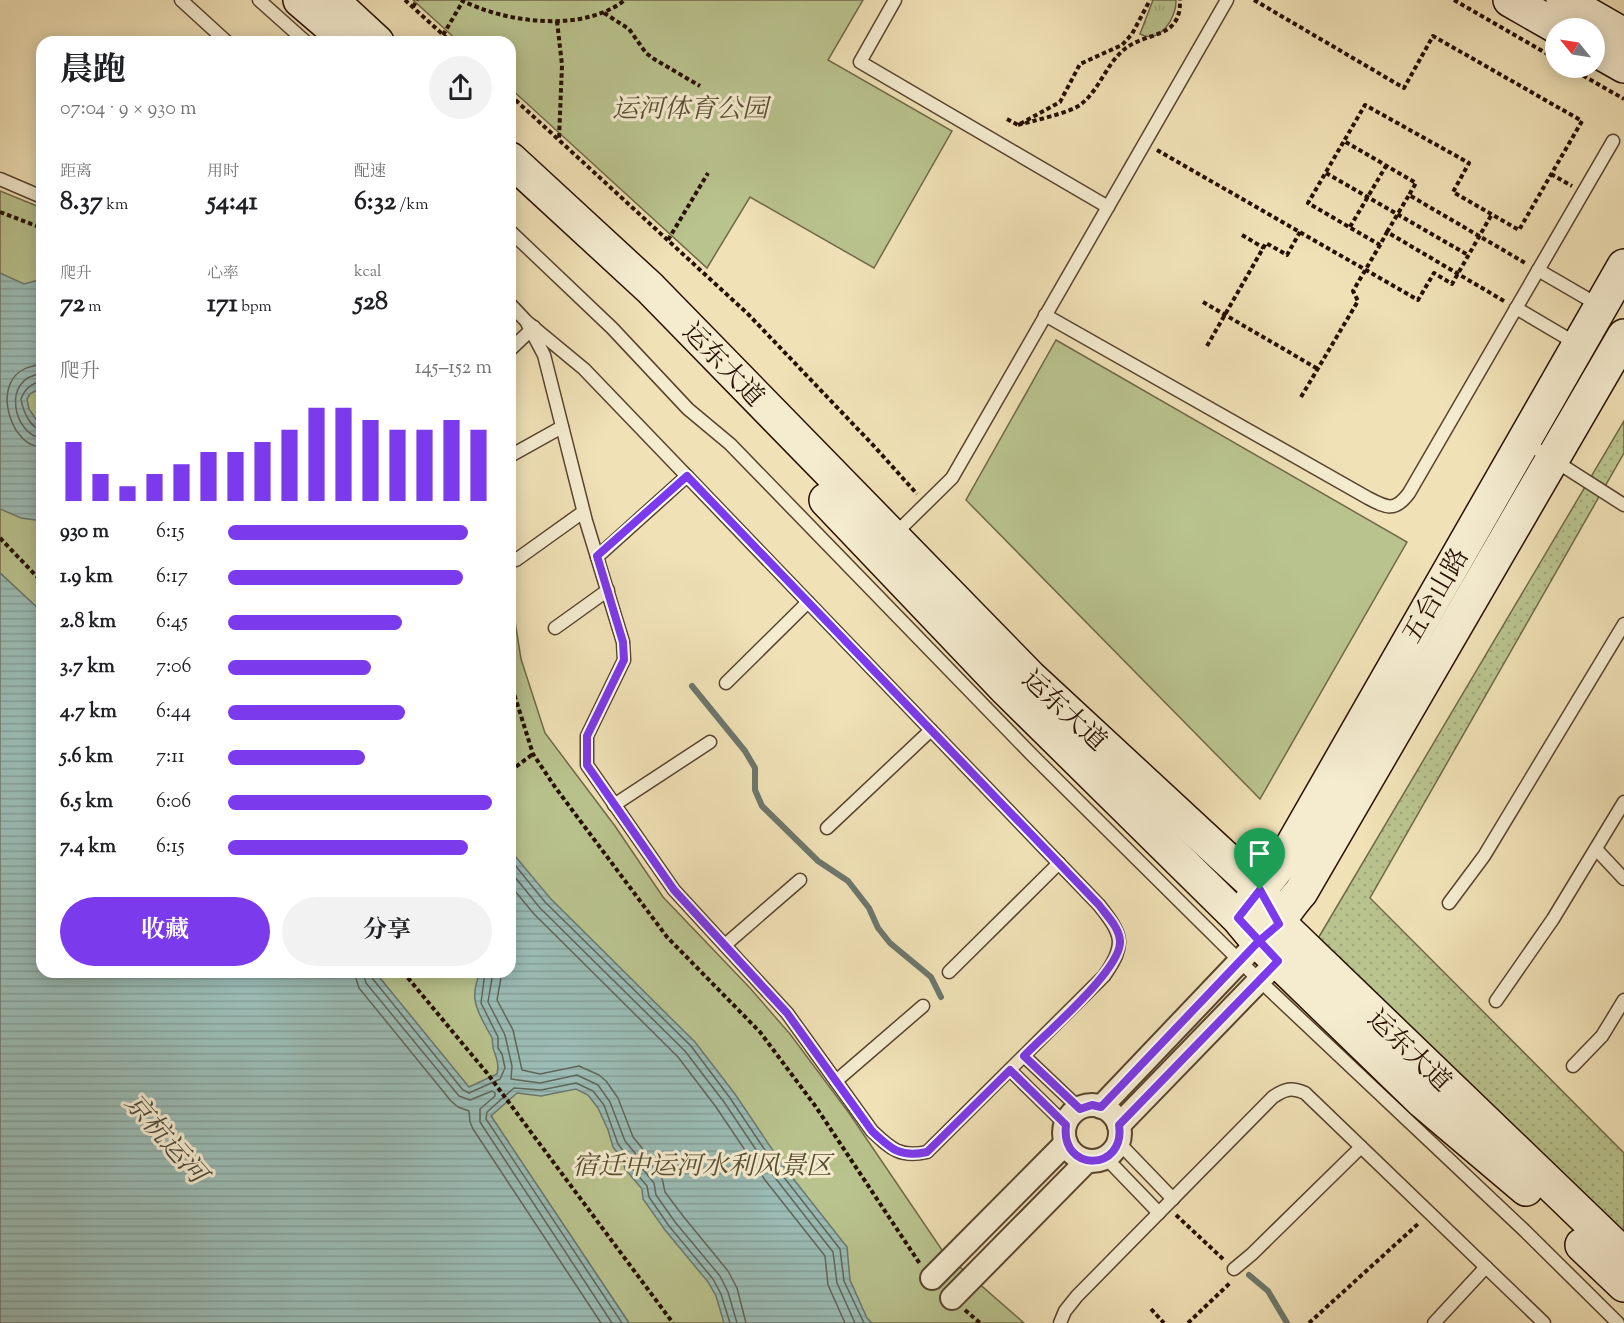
<!DOCTYPE html>
<html lang="zh">
<meta charset="utf-8">
<style>
:root{--surface:#fff;--page:#f2f2f2;--text:#202124;--muted:#757577;--accent:#7c3aed}
body{margin:0;font-family:"Sorts Mill Goudy","Noto Serif SC",serif;background:var(--page);color:var(--text);height:100vh;display:flex;flex-direction:column;font-size:22px;white-space:nowrap}
*{box-sizing:border-box;margin:0}
p{font-size:20px;color:var(--muted)}
.icon{flex:none;width:33px;height:33px;fill:none;stroke:currentColor;stroke-width:2;stroke-linecap:round;stroke-linejoin:round}
.map{position:relative;flex:1;overflow:hidden}
.sheet{position:absolute;left:36px;top:36px;width:480px;height:942px;display:flex;flex-direction:column;background:var(--surface);border-radius:18px;box-shadow:0 3px 15px #0003}
.sheet>*{flex:none}
.needle{width:39px;rotate:300deg}
.tools{position:absolute;left:1545px;top:18px;display:grid;gap:12px}
.tools a{display:grid;place-items:center;width:60px;height:60px;border-radius:50%;background:var(--surface);box-shadow:0 3px 15px #0003;font-size:30px}
.pin{position:absolute;display:grid;place-items:center;width:51px;height:51px;color:#fff;margin:-62px -26px;border-radius:50% 50% 50% 0;rotate:-45deg;box-shadow:0 0 6px #0007}
.pin .icon{rotate:45deg}
.round{display:grid;place-items:center;flex:none;width:63px;height:63px;border-radius:32px;background:var(--page)}
.overview{display:flex;align-items:center;justify-content:space-between;height:102px;padding:0 24px}
h1{font-size:33px;font-weight:700;line-height:45px}
.metrics{display:grid;grid-template-columns:repeat(3,1fr);gap:9px;height:102px;padding:6px 24px}
.metrics div{display:grid;align-content:center}
.metrics b{font-size:26px;font-weight:700}
.metrics small{font-size:16px;font-weight:400}
.metrics p{font-size:16px}
.chart{height:168px;padding:12px 24px}
.chart p{display:flex;justify-content:space-between}
.chart svg{width:100%;height:108px;margin-top:6px;stroke:var(--accent);stroke-width:6}
.primary-button{display:flex;gap:12px;margin-top:auto;padding:12px 24px}
.primary-button a{flex:1;height:69px;border-radius:36px;background:var(--accent);color:#fff;font-size:24px;font-weight:700;line-height:69px;text-align:center}
.primary-button a+a{background:var(--page);color:var(--text)}
ul{padding:0 24px;list-style:none;font-size:20px}
li{display:grid;grid-template-columns:96px 72px 1fr;align-items:center;height:45px}
li i{height:15px;border-radius:8px;background:var(--accent)}
.map>svg:first-child{display:block}
</style>
<div class="map">
<svg width="1624" height="1323" viewBox="0 0 1624 1323">
<defs>
<pattern id="grass-tufts" width="24" height="20" patternUnits="userSpaceOnUse" patternTransform="scale(1.5)"><rect width="24" height="20" fill="#b9c38e"/><path d="M3 7l-1-3M5 7V3M7 7l1-3M15 17l-1-3M17 17v-4M19 17l1-3" fill="none" stroke="#9fa679"/></pattern>
<pattern id="garden-dots" width="8" height="8" patternUnits="userSpaceOnUse" patternTransform="scale(1.5)"><rect width="8" height="8" fill="#b9c38e"/><path d="M2 2h.1M6 6h.1" fill="none" stroke="#9fa679" stroke-width="1.8" stroke-linecap="round"/></pattern>
<pattern id="water-rules" width="6" height="5" patternUnits="userSpaceOnUse" patternTransform="scale(1.5)"><rect width="6" height="5" fill="#9bbcb5"/><path d="M0 2.5h6" fill="none" stroke="#85a09a"/></pattern>
</defs>
<rect width="100%" height="100%" fill="#f0e1b6"/>
<filter id="stains"><feTurbulence type="fractalNoise" baseFrequency=".00333" numOctaves="4"/><feColorMatrix values="0 0 0 0 .2 0 0 0 0 .09 0 0 0 0 .02 0 0 0 .5 -.17"/></filter>
<radialGradient id="worn" r=".72"><stop offset=".6" stop-color="#630" stop-opacity="0"/><stop offset="1" stop-color="#630" stop-opacity=".3"/></radialGradient>
<path fill="url(#grass-tufts)" stroke="#706947" stroke-width="1.5" d="M1153 0H1176C1177 17 1160 45 1140 34Z"/>
<g fill="#b9c38e" stroke="#706947" stroke-width="1.5">
<path d="M413 0H863L828 60 952 131 874 268 750 197 707 268 510 88V42H459Z"/>
<path d="M0 191 42 208V612L0 573Z"/>
<path d="M1056 340 1407 542 1260 799 966 500Z"/>
<path d="M510 589 521 659 545 733 615 826 663 897 750 988 790 1034 849 1113 944 1253 1024 1323H629L491 1116 375 972H510Z"/>
</g>
<path fill="url(#garden-dots)" stroke="#706947" stroke-width="1.5" d="M1624 421V453L1370 898 1624 1153V1261L1310 952Z"/>
<g fill="url(#water-rules)" stroke="#6c776d" stroke-width="1.5">
<path d="M0 273 24 284 42 279V387L30 394 27 399 29 409 42 428V521L21 518 0 509Z"/>
<path d="M0 573 42 612V972H375L469 1087 497 1074C499 1065 497 1059 494 1051 492 1047 493 1042 492 1038 490 1034 487 1029 485 1025 474 1005 471 995 480 972H510V850L550 898 695 1042 735 1094 784 1167 847 1247 850 1280 867 1318 872 1323H724L716 1296 708 1282 665 1230 643 1199 642 1189 625 1169 623 1160 613 1147 608 1130 598 1108 588 1095 576 1089 541 1096 517 1093 491 1116 629 1323H0Z"/>
</g>
<g fill="none" stroke-linecap="round" stroke-linejoin="round">
<g stroke="#60665a" stroke-width="1.5">
<path d="M42 365C4 366 0 403 16 430 23 440 29 446 42 447"/>
<path d="M42 374C0 377 14 436 42 438"/>
<path d="M42 382C32 382 24 390 21 399 23 411 30 428 42 430"/>
<path d="M510 859 545 902 691 1046 730 1098 779 1171 840 1249 844 1281 864 1323"/>
<path d="M510 871 540 908 685 1051 724 1102 773 1175 833 1252 837 1283 855 1323"/>
<path d="M510 885 534 914 678 1057 716 1107 765 1180 825 1256 828 1285 845 1323"/>
<path d="M354 972 359 988 451 1101 458 1107 469 1111 470 1122 473 1129 601 1323"/>
<path d="M363 972 366 983 459 1096 470 1100 492 1091 495 1093V1096L480 1109V1122L612 1323"/>
<path d="M370 972 372 978 463 1090 469 1093 500 1079 505 1068 502 1054 498 1048V1037L481 1003 485 972"/>
<path d="M493 972 488 1002 505 1035 512 1066 511 1079 540 1083 577 1075 598 1085 610 1102 625 1141 635 1153 637 1162 654 1183 656 1195 675 1222 720 1276 728 1292 737 1323"/>
<path d="M502 972 497 1000 513 1030 522 1070 540 1074 579 1066 599 1075 606 1081 618 1098 633 1137 642 1148 646 1158 662 1178 665 1192 683 1216 728 1271 737 1288 746 1323"/>
<path d="M622 1323 486 1119 487 1112 514 1088 541 1090 576 1083 593 1091 604 1105 618 1144 628 1157 630 1166 647 1186 649 1197 669 1226 713 1279 721 1294 730 1323"/>
</g>
<g stroke="#6c776d" stroke-width="6">
<path d="M692 686 745 751 755 768V790L762 806 818 861 848 881 869 908 878 928 890 943 931 977 941 997"/>
<path d="M1249 1275 1268 1291 1287 1323"/>
</g>
<g stroke="#58442e" stroke-width="15">
<g id="lane">
<path d="M181 0 227 42"/>
<path d="M259 0 306 42"/>
<path d="M895 0 860 62 1108 207"/>
<path d="M0 179 42 197"/>
<path d="M510 231 612 328 688 409 730 444 1033 756 1259 980 1525 1231 1618 1323"/>
<path d="M1538 270 1600 306"/>
<path d="M510 304 526 321 584 369 1099 905C1122 934 1127 944 1104 976L927 1152C900 1158 891 1149 872 1131L787 1013 674 890 587 765V736L624 660 623 642 586 521 544 355 526 321"/>
<path d="M1516 308 1577 344"/>
<path d="M1045 315 1368 498C1387 508 1395 512 1409 493L1613 141"/>
<path d="M510 350 534 327"/>
<path d="M1524 441 1624 505"/>
<path d="M510 456 562 427"/>
<path d="M894 535 952 478 1227 0"/>
<path d="M597 557 687 476"/>
<path d="M516 560 583 512"/>
<path d="M555 628 608 590"/>
<path d="M726 683 808 602"/>
<path d="M614 805 710 742"/>
<path d="M827 828 931 730"/>
<path d="M1596 849 1624 879"/>
<path d="M1449 903 1484 856 1624 624"/>
<path d="M725 945 800 880"/>
<path d="M949 972 1059 863"/>
<path d="M1496 1001 1553 919 1624 802"/>
<path d="M1024 1056 1080 1109"/>
<path d="M1573 1066 1602 1036 1624 1000"/>
<path d="M1010 1070 1066 1125"/>
<path d="M836 1081 923 1006"/>
<path d="M1119 1143 1173 1199"/>
<path d="M1106 1158 1159 1213"/>
<path d="M1234 1269 1252 1254 1361 1147"/>
<path d="M1060 1323 1065 1311 1077 1296 1273 1097C1285 1089 1291 1087 1305 1093L1544 1323"/>
<path d="M1434 1323 1486 1267"/>
</g>
</g>
<g stroke="#58442e" stroke-width="26">
<g id="street">
<circle cx="1092" cy="1133" r="28"/>
<path d="M1101 1107 1258 942"/>
<path d="M1119 1125 1278 961"/>
<path d="M932 1278 1066 1143"/>
<path d="M952 1298 1087 1161"/>
</g>
</g>
<g stroke="#260f00" stroke-width="36">
<g id="secondary">
<path d="M300 0 349 42"/>
<path d="M1510 0 1559 28"/>
<path d="M1563 0 1624 35"/>
<path d="M338 6 377 42"/>
<path d="M1594 49 1624 66"/>
<path d="M510 159 650 288 1030 677 1260 890 1279 923 1624 1255"/>
<path d="M826 500 1007 690 1238 918 1258 942 1422 1101 1526 1189"/>
<path d="M1246 908 1285 858 1624 266"/>
<path d="M1266 935C1280 922 1288 906 1301 892L1624 336"/>
<path d="M1582 1245 1624 1285"/>
</g>
</g>
<g stroke="#260f00" stroke-width="4" stroke-dasharray="4.5 3" stroke-linecap="butt">
<path d="M405 0 451 42"/>
<path d="M461 0C506 23 583 33 625 0"/>
<path d="M1254 0 1404 88 1433 36 1582 121 1519 230 1453 192 1469 163 1365 105 1344 141"/>
<path d="M1454 0 1556 59"/>
<path d="M413 7 417 0"/>
<path d="M604 13 629 29 646 53 654 59 700 86"/>
<path d="M557 21 562 65 559 139"/>
<path d="M443 35 463 1"/>
<path d="M1570 68 1624 99"/>
<path d="M510 95 748 314 873 445 917 494"/>
<path d="M1007 119 1018 125 1060 102 1080 64 1122 45 1132 34 1150 0"/>
<path d="M1018 125C1032 121 1069 113 1080 105 1100 90 1106 63 1126 48 1149 31 1181 39 1180 0"/>
<path d="M1157 150 1418 300 1434 273 1452 284 1492 214"/>
<path d="M1326 173 1468 255"/>
<path d="M1551 174 1572 186"/>
<path d="M0 212 42 228"/>
<path d="M1350 227 1386 166"/>
<path d="M1387 232 1409 195"/>
<path d="M1242 235 1264 248"/>
<path d="M668 240 708 173"/>
<path d="M1504 301 1387 232 1380 245 1308 203 1344 141 1416 183 1409 195 1527 264"/>
<path d="M1203 302 1318 369"/>
<path d="M1207 346 1266 243 1287 255 1300 232"/>
<path d="M1301 397 1358 301 1353 291 1380 245"/>
<path d="M0 538 42 582"/>
<path d="M510 681 533 754 555 787 667 937 760 1032 816 1107 920 1264"/>
<path d="M510 771 533 754"/>
<path d="M403 972 487 1073 673 1323"/>
<path d="M1176 1215 1223 1259"/>
<path d="M1151 1309 1164 1323"/>
<path d="M965 1310 980 1323"/>
<path d="M1188 1323 1231 1282"/>
<path d="M1309 1323 1419 1223"/>
</g>
<use href="#lane" stroke="#f5ecd0" stroke-width="12"/>
<use href="#street" stroke="#f5ecd0" stroke-width="22"/>
<use href="#secondary" stroke="#f5ecd0" stroke-width="33"/>
</g>
<g fill="none" stroke-linecap="round" stroke-linejoin="round">
<g stroke="#fff" stroke-width="12">
<path id="route" d="M1260 890 1279 924 1258 942 1101 1107 1092 1105 1080 1109 1024 1056C1045 1034 1122 969 1120 941 1119 927 1107 916 1099 905L687 476 597 556 623 642 624 660 587 736V765L674 890 787 1013 872 1131C891 1149 900 1158 927 1152L1010 1070 1066 1125C1060 1173 1126 1172 1119 1125L1278 961 1238 918 1260 890"/>
</g>
<use href="#route" stroke="#7c3aed" stroke-width="8"/>
</g>
<g text-anchor="middle" stroke-width="6" stroke-linejoin="round" paint-order="stroke">
<g font-size="26" font-style="italic" fill="#594e32" stroke="#f5ecd0">
<text x="690" y="117">运河体育公园</text>
<text x="702" y="1174">宿迁中运河水利风景区</text>
</g>
<g font-size="26" fill="#260f00" stroke="#f5ecd0">
<text transform="translate(724 364) rotate(46)" y="9">运东大道</text>
<text transform="translate(1435 595) rotate(-60)" y="9">五台山路</text>
<text transform="translate(1065 710) rotate(43)" y="9">运东大道</text>
<text transform="translate(1410 1050) rotate(44)" y="9">运东大道</text>
</g>
<g font-size="27" font-style="italic" fill="#4f4c3f" stroke="#f5ecd0">
<text transform="translate(166 1138) rotate(49)" y="9">京杭运河</text>
</g>
</g>
<rect width="100%" height="100%" filter="url(#stains)"/>
<rect width="100%" height="100%" fill="url(#worn)"/>
</svg>
<div class="tools">
<a><svg class="needle" viewBox="-14 -14 28 28"><path d="M0-13l5 13h-10z" fill="#e53935"/><path d="M0 13l5-13h-10z" fill="#757577"/></svg></a>
</div>
<div class="pin" style="left:1260px;top:890px;background:#1e9e55"><svg class="icon" aria-label="arrive" viewBox="0 0 24 24"><path d="M6 21V4h12l-3 4 3 4H6"/></svg></div>
<section class="sheet">
<div class="overview"><div><h1>晨跑</h1><p>07:04 · 9 × 930 m</p></div><a class="round"><svg class="icon" aria-label="share" viewBox="0 0 24 24"><path d="M12 15V3M7 8l5-5 5 5M5 13v7h14v-7"/></svg></a></div>
<div class="metrics">
<div><p>距离</p><b>8.37<small> km</small></b></div>
<div><p>用时</p><b>54:41</b></div>
<div><p>配速</p><b>6:32<small> /km</small></b></div>
</div>
<div class="metrics">
<div><p>爬升</p><b>72<small> m</small></b></div>
<div><p>心率</p><b>171<small> bpm</small></b></div>
<div><p>kcal</p><b>528</b></div>
</div>
<div class="chart"><p><span>爬升</span>145–152 m</p>
<svg viewBox="0 0 160 44" preserveAspectRatio="none"><path d="M5 44V20M15 44V33M25 44V38M35 44V33M45 44V29M55 44V24M65 44V24M75 44V20M85 44V15M95 44V6M105 44V6M115 44V11M125 44V15M135 44V15M145 44V11M155 44V15"/></svg>
</div>
<ul>
<li><b>930 m</b>6:15<i style="width:91%"></i></li>
<li><b>1.9 km</b>6:17<i style="width:89%"></i></li>
<li><b>2.8 km</b>6:45<i style="width:66%"></i></li>
<li><b>3.7 km</b>7:06<i style="width:54%"></i></li>
<li><b>4.7 km</b>6:44<i style="width:67%"></i></li>
<li><b>5.6 km</b>7:11<i style="width:52%"></i></li>
<li><b>6.5 km</b>6:06<i style="width:100%"></i></li>
<li><b>7.4 km</b>6:15<i style="width:91%"></i></li>
</ul>
<div class="primary-button"><a>收藏</a><a>分享</a></div>
</section>
</div>
